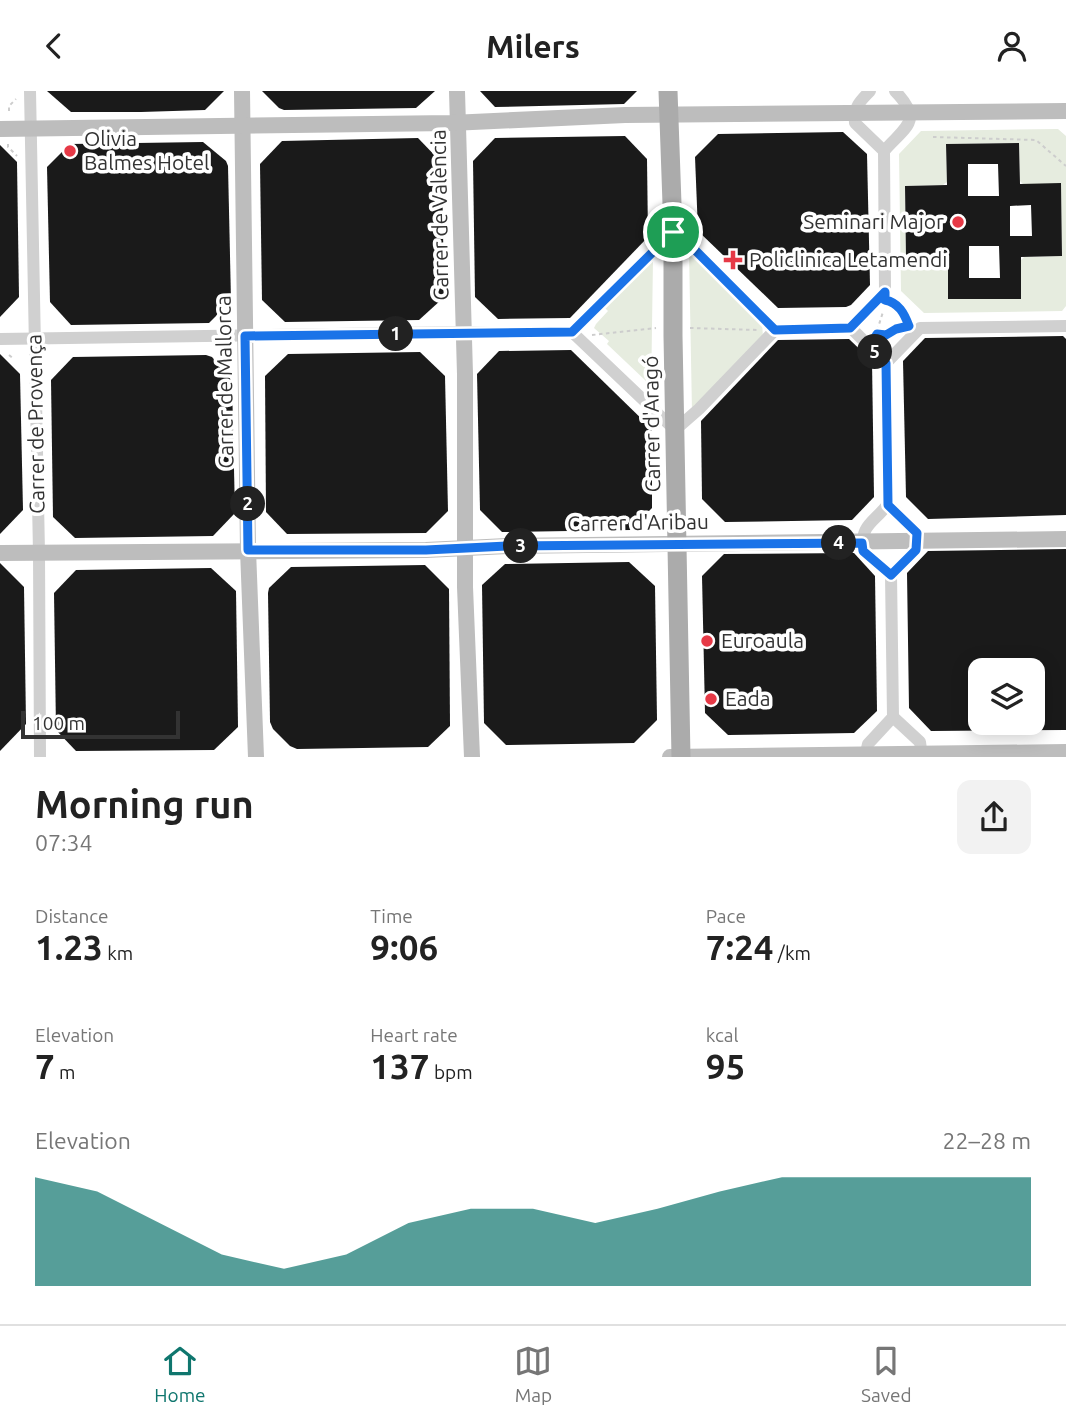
<!DOCTYPE html>
<meta charset="utf-8">
<style>
:root{--surface:#fff;--page:#f2f2f2;--text:#222;--muted:#767676;--line:#e0e0e0;--accent:#0f766e}
body{margin:0;font-family:Ubuntu,sans-serif;background:var(--page);color:var(--text);height:100vh;display:flex;flex-direction:column;font-size:26px;white-space:nowrap}
*{box-sizing:border-box;margin:0}
p{font-size:23px;color:var(--muted)}
.icon{flex:none;width:38px;height:38px;fill:none;stroke:currentColor;stroke-width:2;stroke-linecap:round;stroke-linejoin:round}
.map{position:relative;height:666px;overflow:hidden}
.side{display:flex;flex-direction:column;background:var(--surface);flex:1}
.side>*{flex:none}
.controls{position:absolute;left:968px;top:567px;display:grid;gap:14px}
.controls a{display:grid;place-items:center;width:77px;height:77px;border-radius:14px;background:var(--surface);box-shadow:0 4px 18px #0003;font-size:35px}
.scale{position:absolute;left:21px;bottom:18px;width:159px;box-sizing:border-box;padding-left:7px;border:4px solid #333;border-top:0;font-size:19px;line-height:24px;white-space:nowrap;color:#333;-webkit-text-stroke:5px #fff;paint-order:stroke}
.pin{position:absolute;display:grid;place-items:center;width:60px;height:60px;color:#fff;margin:-30px;border:4px solid #fff;border-radius:50%;box-shadow:0 2px 7px #0007}
.km{position:absolute;width:35px;height:35px;margin:-18px;border-radius:50%;background:#222;color:#fff;font-size:19px;line-height:35px;text-align:center}
.round{display:grid;place-items:center;flex:none;width:74px;height:74px;border-radius:14px;background:var(--page)}
.overview{display:flex;align-items:center;justify-content:space-between;height:119px;padding:0 35px}
h1{font-size:38px;font-weight:700;line-height:52px}
.metrics{display:grid;grid-template-columns:repeat(3,1fr);gap:10px;height:119px;padding:7px 35px}
.metrics div{display:grid;align-content:center}
.metrics b{font-size:35px;font-weight:700}
.metrics small{font-size:19px;font-weight:400}
.metrics p{font-size:19px}
.chart{height:196px;padding:14px 35px}
.chart p{display:flex;justify-content:space-between}
.chart svg{width:100%;height:126px;margin-top:7px;fill:var(--accent);opacity:.7}
header{display:flex;justify-content:space-between;align-items:center;height:91px;padding:0 35px;background:var(--surface);font-size:32px;font-weight:700}
.tabs{display:flex;justify-content:space-around;align-items:center;height:98px;border-top:2px solid var(--line);background:var(--surface);font-size:19px;color:var(--muted)}
.tabs a{display:grid;justify-items:center;gap:4px}
.tabs .selected{color:var(--accent)}
.map>svg:first-child{display:block}
</style>
<header><svg class="icon" aria-label="back" viewBox="0 0 24 24"><path d="M15 5l-7 7 7 7"/></svg>Milers<svg class="icon" aria-label="person" viewBox="0 0 24 24"><circle cx="12" cy="8" r="4"/><path d="M4 21q1-7 8-7t8 7"/></svg></header>
<div class="map">
<svg width="1066" height="666" viewBox="0 0 1066 666">
<rect width="100%" height="100%" fill="#fff"/>
<g fill="#e6ecdf" fill-rule="evenodd">
<path d="M1058 38 1066 45V215L1062 220 924 222 901 200 899 63 921 40ZM1019 52 1020 90 1023 93H1061L1062 165 1024 166 1021 169V208H948V170L944 167H906L905 95 943 94 947 91 946 53Z"/>
<path d="M689 160 762 231 763 247 692 321Z"/>
<path d="M653 168 651 304H648L645 289 607 253 609 250 594 237 596 233 608 220 604 216Z"/>
</g>
<g fill="#1a1a1a" fill-rule="evenodd">
<path d="M47 0H224L205 19 141 21H71Z"/>
<path d="M262 0H435L416 17 284 19 279 17Z"/>
<path d="M480 0H637L624 13 495 16Z"/>
<path d="M843 41 867 63 870 194 851 214 846 216 778 217 698 140 695 66 718 43Z"/>
<path d="M625 45 647 68 648 146 570 227 498 228 475 206 473 70 495 47Z"/>
<path d="M418 47 442 72 444 205 441 209 419 229 285 231 262 209 260 73 282 50Z"/>
<path d="M203 51 226 70 228 75 231 210 209 232 71 234 50 211 47 76 70 53Z"/>
<path d="M1019 52 1020 93 1061 92 1062 165 1021 166V208H948V167H906L905 95 947 94 946 53ZM968 73H998L999 105H968ZM1031 114 1032 145H1010V115ZM969 155H999L1000 187H969Z"/>
<path d="M0 54 17 71 19 206 0 226Z"/>
<path d="M1063 245 1066 248V424L928 428 906 406 903 270 925 247Z"/>
<path d="M849 248 872 270 874 406 852 429 725 431 702 408 701 330 778 249Z"/>
<path d="M571 259 652 338V417L630 439 502 441 480 419 477 283 499 260Z"/>
<path d="M420 261 445 285 448 420 426 442 287 443 266 421 265 285 288 263Z"/>
<path d="M0 263 20 283 23 419 0 443Z"/>
<path d="M206 264 212 266 232 290 235 422 213 445 75 447 53 426 51 289 73 266Z"/>
<path d="M1066 458V639L931 640 909 617 907 482 928 460ZM980 579H1032V632H980Z"/>
<path d="M854 462 875 485 877 620 854 642 728 644 705 622 702 485 724 463Z"/>
<path d="M629 471 655 495 657 629 634 652 506 654 484 632 482 494 505 473Z"/>
<path d="M0 472 24 496 26 633 0 660Z"/>
<path d="M425 474 449 498 450 635 428 656 297 658 290 655 273 638 270 631 268 502 269 497 291 476Z"/>
<path d="M211 477 236 500 238 636 214 659 76 660 56 639 54 502 76 479Z"/>
</g>
<g fill="none" stroke-linecap="round" stroke-linejoin="round">
<g stroke="#cdcdcd" stroke-width="2" stroke-dasharray="3.5 3.5" stroke-linecap="butt">
<path d="M9 20V15L16 8"/>
<path d="M933 46 1036 49 1066 75"/>
<path d="M8 53V56L17 65"/>
<path d="M892 211 901 219 907 231"/>
<path d="M690 237 758 239"/>
<path d="M878 243 886 245 902 237"/>
<path d="M592 244 656 237"/>
<path d="M875 246 883 221"/>
<path d="M9 264 14 268"/>
</g>
<g stroke="#d0d0d0" stroke-width="12">
<path d="M30 0 39 462 40 666"/>
<path d="M870 0C859 11 854 16 855 32L884 60"/>
<path d="M851 237 886 272 888 413C874 432 860 433 863 460L891 484"/>
<path d="M851 237 885 201 884 60C906 35 924 30 895 0"/>
<path d="M775 239 851 237"/>
<path d="M572 241 675 339 699 318 775 239"/>
<path d="M572 241 673 141 693 157 775 239"/>
<path d="M0 248 464 241H572"/>
<path d="M886 272 920 237 1066 235"/>
<path d="M893 626 920 651 922 666"/>
<path d="M865 666 868 653 893 626 891 484C905 470 919 463 917 442L888 413"/>
</g>
<g stroke="#bdbdbd" stroke-width="16">
<path d="M242 0 248 459 256 666"/>
<path d="M457 0 465 283V496L472 666"/>
<path d="M0 38 451 32 625 24 1066 20"/>
<path d="M0 462 426 459 507 455 1066 448"/>
<path d="M670 666 1066 661"/>
</g>
<path stroke="#ababab" stroke-width="19" d="M668 0 673 141V245L681 666"/>
</g>
<g fill="none" stroke-linecap="round" stroke-linejoin="round">
<g stroke="#fff" stroke-width="14">
<path id="route" d="M673 141 693 157 775 239 850 237 885 201V209C899 212 904 222 909 235L896 238 886 244 877 243 869 256 886 272 888 414 917 442 916 459 891 484 863 460 862 452 507 455 426 459H248L245 245 572 241Z"/>
</g>
<use href="#route" stroke="#1a73e8" stroke-width="9"/>
</g>
<g fill="#e63946" stroke="#fff" stroke-width="2.5">
<circle cx="70" cy="60" r="7"/>
<circle cx="958" cy="131" r="7"/>
<path d="M729.5 158.5h7v7h7v7h-7v7h-7v-7h-7v-7h7z"/>
<circle cx="707" cy="550" r="7"/>
<circle cx="711" cy="608" r="7"/>
</g>
<g text-anchor="middle" stroke-width="7" stroke-linejoin="round" paint-order="stroke">
<g font-size="21" fill="#333" stroke="#fff" text-anchor="start">
<text x="84" y="55">Olivia<tspan x="84" dy="24">Balmes Hotel</tspan></text>
<text x="944" y="138" text-anchor="end">Seminari Major</text>
<text x="749" y="176">Policlinica Letamendi</text>
<text x="721" y="557">Euroaula</text>
<text x="725" y="615">Eada</text>
</g>
<g font-size="21" fill="#333" stroke="#fff">
<text transform="translate(440 124) rotate(-91)" y="7">Carrer de València</text>
<text transform="translate(225 291) rotate(-91)" y="7">Carrer de Mallorca</text>
<text transform="translate(36 333) rotate(-91)" y="7">Carrer de Provença</text>
<text transform="translate(652 333) rotate(-91)" y="7">Carrer d'Aragó</text>
<text transform="translate(638 432) rotate(-1)" y="7">Carrer d'Aribau</text>
</g>
</g>
</svg>
<div class="controls">
<a><svg class="icon" aria-label="layers" viewBox="0 0 24 24"><path d="M12 4l9 5-9 5-9-5zM3 14l9 5 9-5"/></svg></a>
</div>
<div class="scale">100 m</div>
<div class="pin" style="left:673px;top:141px;background:#1e9e55"><svg class="icon" aria-label="arrive" viewBox="0 0 24 24"><path d="M6 21V4h12l-3 4 3 4H6"/></svg></div>
<b class="km" style="left:396px;top:243px">1</b>
<b class="km" style="left:248px;top:413px">2</b>
<b class="km" style="left:521px;top:455px">3</b>
<b class="km" style="left:839px;top:452px">4</b>
<b class="km" style="left:875px;top:261px">5</b>
</div>
<section class="side">
<div class="overview"><div><h1>Morning run</h1><p>07:34</p></div><a class="round"><svg class="icon" aria-label="share" viewBox="0 0 24 24"><path d="M12 15V3M7 8l5-5 5 5M5 13v7h14v-7"/></svg></a></div>
<div class="metrics">
<div><p>Distance</p><b>1.23<small> km</small></b></div>
<div><p>Time</p><b>9:06</b></div>
<div><p>Pace</p><b>7:24<small> /km</small></b></div>
</div>
<div class="metrics">
<div><p>Elevation</p><b>7<small> m</small></b></div>
<div><p>Heart rate</p><b>137<small> bpm</small></b></div>
<div><p>kcal</p><b>95</b></div>
</div>
<div class="chart"><p><span>Elevation</span>22–28 m</p>
<svg viewBox="0 0 160 44" preserveAspectRatio="none"><path d="M0 44V6L10 11L20 22L30 33L40 38L50 33L60 22L70 17L80 17L90 22L100 17L110 11L120 6L130 6L140 6L150 6L160 6V44z"/></svg>
</div>
</section>
<nav class="tabs">
<a class="selected"><svg class="icon" aria-label="home" viewBox="0 0 24 24"><path d="M3 11l9-7 9 7M6 9v11h12V9"/></svg>Home</a>
<a><svg class="icon" aria-label="map" viewBox="0 0 24 24"><path d="M3 6l6-2 6 2 6-2v14l-6 2-6-2-6 2zM9 4v14M15 6v14"/></svg>Map</a>
<a><svg class="icon" aria-label="saved" viewBox="0 0 24 24"><path d="M7 4h10v16l-5-4-5 4z"/></svg>Saved</a>
</nav>
